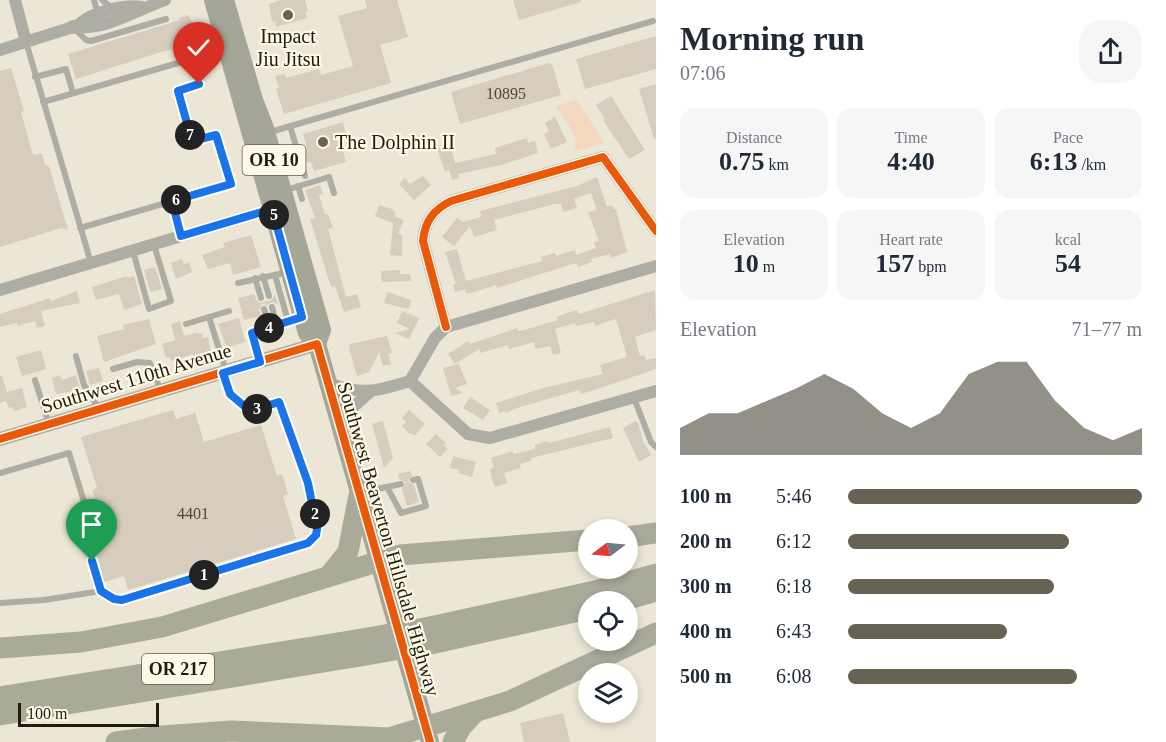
<!DOCTYPE html>
<meta charset="utf-8">
<style>
:root{--surface:#fff;--page:#f6f6f7;--text:#1f2937;--muted:#747a83;--accent:#666355}
body{margin:0;font-family:Georgia,serif;background:var(--page);color:var(--text);height:100vh;display:flex;flex-direction:column;font-size:22px;white-space:nowrap}
*{box-sizing:border-box;margin:0}
p{font-size:20px;color:var(--muted)}
.icon{flex:none;width:33px;height:33px;fill:none;stroke:currentColor;stroke-width:2;stroke-linecap:round;stroke-linejoin:round}
.map{position:relative;flex:1;overflow:hidden}
.panel{display:flex;flex-direction:column;background:var(--surface);width:510px}
.panel>*{flex:none}
.needle{width:39px;rotate:254deg}
.controls{position:absolute;left:578px;top:519px;display:grid;gap:12px}
.controls a{display:grid;place-items:center;width:60px;height:60px;border-radius:50%;background:var(--surface);box-shadow:0 3px 9px #0003;font-size:30px}
.scale{position:absolute;left:18px;bottom:15px;width:141px;box-sizing:border-box;padding-left:6px;border:3px solid #1f1c10;border-top:0;font-size:16px;line-height:21px;white-space:nowrap;color:#1f1c10;-webkit-text-stroke:4px #fef9e6;paint-order:stroke}
.pin{position:absolute;display:grid;place-items:center;width:51px;height:51px;color:#fff;margin:-62px -26px;border-radius:50% 50% 50% 0;rotate:-45deg;box-shadow:0 0 6px #0007}
.pin .icon{rotate:45deg}
.km{position:absolute;width:30px;height:30px;margin:-15px;border-radius:50%;background:#222;color:#fff;font-size:16px;line-height:30px;text-align:center}
.round{display:grid;place-items:center;flex:none;width:63px;height:63px;border-radius:24px;background:var(--page)}
.overview{display:flex;align-items:center;justify-content:space-between;height:102px;padding:0 24px}
h1{font-size:33px;font-weight:700;line-height:45px}
.metrics{display:grid;grid-template-columns:repeat(3,1fr);gap:9px;height:102px;padding:6px 24px}
.metrics div{display:grid;align-content:center;border-radius:15px;background:var(--page);text-align:center}
.metrics b{font-size:26px;font-weight:700}
.metrics small{font-size:16px;font-weight:400}
.metrics p{font-size:16px}
.chart{height:168px;padding:12px 24px}
.chart p{display:flex;justify-content:space-between}
.chart svg{width:100%;height:108px;margin-top:6px;fill:var(--accent);opacity:.7}
ul{padding:0 24px;list-style:none;font-size:20px}
li{display:grid;grid-template-columns:96px 72px 1fr;align-items:center;height:45px}
li i{height:15px;border-radius:8px;background:var(--accent)}
main{display:flex;flex:1;min-height:0}
.map>svg:first-child{display:block}
</style>
<main>
<div class="map">
<svg width="656" height="742" viewBox="0 0 656 742">
<rect width="100%" height="100%" fill="#ebe6d5"/>
<path fill="#f3d7be" d="M576 100 605 143 573 152C583 137 563 119 555 106Z"/>
<g fill="#d6cdbd">
<path d="M281 0H305L308 11 305 12 307 18 276 27 275 21 272 22 269 4Z"/>
<path d="M365 0H397L408 37 380 45 391 83 284 114 276 89 279 88 275 76 285 74 286 78 319 69 321 75 353 66 338 16 367 8Z"/>
<path d="M513 0H581V2L519 20Z"/>
<path d="M187 15 190 17 198 44 161 52 76 79 68 54 180 20 179 18Z"/>
<path d="M656 36V69L585 89 576 59Z"/>
<path d="M549 63 552 64 561 95 460 124 451 92Z"/>
<path d="M11 68 24 111 21 112 33 155 42 153 45 165 49 166 68 230 61 228 0 247V71Z"/>
<path d="M656 84V139H654L639 89Z"/>
<path d="M611 96 645 150 629 159 603 120 605 119 596 105Z"/>
<path d="M555 117 567 142 551 149 544 134 549 132 545 123Z"/>
<path d="M343 122 346 135 339 137 346 162 314 171 311 162 307 163 302 160 305 154 304 149 307 148 303 134Z"/>
<path d="M527 138 528 143 535 141 538 153 502 165 458 174 459 178 452 180 449 170 445 171 443 166 437 148 450 145 455 163 496 154 495 148Z"/>
<path d="M423 176 431 185 414 200 399 184 405 178 410 184Z"/>
<path d="M597 177 607 207 612 205 614 210 616 209 627 252 611 258 610 254 591 259 592 262 587 264 578 267 577 264H572L497 288 496 285 471 293H466L465 289 455 292 453 285 456 284 445 252 457 249 466 281 542 261 541 257 555 253 556 256 575 250 576 255 596 248 594 242 599 241 588 212 597 210 591 193 574 199 577 208 563 212 561 204H555L494 220 497 230 474 237 470 226 454 246 442 237 457 218 463 222 481 217 480 211 577 186Z"/>
<path d="M320 185 323 194 319 195 325 215 328 214 333 228 328 229 346 297 357 294 361 307 344 312 335 286 332 287 329 281 310 219 315 218 305 190Z"/>
<path d="M379 205 392 209 396 212 394 216 404 220 398 234 402 235V256L390 255 393 223 375 216Z"/>
<path d="M251 235 261 267 233 275 230 263 208 269 202 255 225 247 223 243Z"/>
<path d="M182 259 184 264 189 262 192 272 176 279 171 263Z"/>
<path d="M155 267 162 289 150 292 144 270Z"/>
<path d="M400 270V274H410L411 281 382 282 381 271Z"/>
<path d="M127 276V278L134 276 142 304 124 310 119 294 96 300 92 287Z"/>
<path d="M655 290 656 330 635 337 640 356 644 355 646 360 656 358V369L594 390 581 394 579 390 517 408 505 413V411L499 413 496 403 543 388 603 374 600 365 627 357 616 319 595 326 594 322 576 326 575 323 555 329 561 353 553 355 550 346 535 349 534 342 509 349 508 345 480 353 479 349 455 364 448 354 468 341 470 344 517 328 518 331 524 330 558 320 557 317 564 314 577 310 579 314Z"/>
<path d="M77 291 80 303 41 311 45 326 37 328 35 321 18 326 17 323 0 327V314L50 298 51 301Z"/>
<path d="M387 292 411 300 409 309 384 303Z"/>
<path d="M254 294 257 301 260 303 272 300 275 294 278 305 273 302 267 305 262 304 259 309 261 316 244 320 238 298Z"/>
<path d="M402 311 419 318 409 339 395 333 410 329 397 323Z"/>
<path d="M239 318 245 342 227 348 218 324Z"/>
<path d="M149 319 156 344 104 362 97 336 124 329 123 325Z"/>
<path d="M180 321 184 336 196 333 202 334 203 338 208 337 211 353 194 358 193 354 171 361 170 357 166 358 162 344 175 340 171 324Z"/>
<path d="M387 336 392 353 388 354 391 364 383 366 379 352 369 372 357 376 349 348 350 344Z"/>
<path d="M41 350 46 369 22 376 16 357Z"/>
<path d="M459 364 467 384 455 388 463 393 451 396 443 368Z"/>
<path d="M99 368 103 381 90 385 86 371Z"/>
<path d="M60 375 62 380 76 375 81 391 70 394 69 392 56 394 52 378Z"/>
<path d="M0 376H2L7 392 22 388 27 407 14 411 13 407 9 408 6 401 0 403Z"/>
<path d="M470 397 490 410 483 420 463 408Z"/>
<path d="M173 410 176 419 195 413 204 442 261 425 277 476 282 474 288 494 283 496 296 539 128 590 124 576 104 582 96 548 109 544 93 499 95 498 92 490 97 488 81 437Z"/>
<path d="M409 410 425 424 415 435 409 433 402 426 406 422 402 418Z"/>
<path d="M383 421 393 458 384 468 372 424Z"/>
<path d="M635 421 638 422 643 441 651 455 639 462 623 428Z"/>
<path d="M610 427 613 438 531 458V461L520 464 521 468 504 473 507 483 495 487 493 483 490 469 494 468 491 458 513 451V454L522 452 535 449V445L540 443 548 441 549 443Z"/>
<path d="M436 434 446 443 444 445 448 449 440 457 426 444Z"/>
<path d="M453 456 476 462 472 477 459 473V470L450 468Z"/>
<path d="M410 471 412 475 408 482 414 485 419 502 407 506 402 489 406 482 399 479 398 474Z"/>
<path d="M563 713 570 742H524L520 723Z"/>
</g>
<g fill="none" stroke-linecap="round" stroke-linejoin="round">
<g stroke="#aeada3" stroke-width="6">
<path d="M94 0 98 14"/>
<path d="M102 0 112 8"/>
<path d="M74 28 86 40 91 41 166 19"/>
<path d="M26 42 91 263"/>
<path d="M35 77 66 69 73 93"/>
<path d="M43 102 192 59 199 84 178 91 192 141 217 135 231 184 80 228"/>
<path d="M290 126 299 156"/>
<path d="M270 132 653 21"/>
<path d="M302 165 305 176"/>
<path d="M298 186 302 199"/>
<path d="M286 190 329 177 334 193"/>
<path d="M172 201 181 236"/>
<path d="M133 251 149 309 171 301 154 245"/>
<path d="M263 276 269 296"/>
<path d="M255 278 261 298"/>
<path d="M238 283 275 275"/>
<path d="M272 307 277 325"/>
<path d="M264 309 270 327"/>
<path d="M209 317 229 311"/>
<path d="M186 324 209 317 226 371"/>
<path d="M76 356 84 385 99 409"/>
<path d="M260 361 252 333 288 321 275 275 287 272"/>
<path d="M113 369 137 362 150 363 161 391"/>
<path d="M35 380 49 424"/>
<path d="M634 398 651 442 656 447"/>
<path d="M0 473 69 453 86 508 92 561 101 591"/>
<path d="M387 487 401 513 426 506 418 479 413 480"/>
<path d="M363 492 401 484"/>
<path d="M0 603 44 600 101 591 114 599 122 600 308 543C315 538 317 532 317 523L308 483 279 402 250 411 230 394 223 373"/>
</g>
<g stroke="#aeada3" stroke-width="12">
<path d="M15 0 26 42"/>
<path d="M142 7C125 4 90 12 78 26 100 33 143 7 165 0"/>
<path d="M0 50 73 27"/>
<path d="M0 290 272 209"/>
<path d="M446 327 423 241C425 221 433 210 451 201L603 157 656 231"/>
<path d="M410 381 468 434 490 438 656 391"/>
<path d="M329 383C364 396 376 391 410 381L435 338 446 327 656 266"/>
<path d="M340 426 354 406 370 392"/>
</g>
<g stroke="#aeada3" stroke-width="14">
<path d="M73 27 78 26"/>
<path d="M0 439 317 344"/>
</g>
<g stroke="#a5a598" stroke-width="18">
<path d="M213 0 307 333 317 344 430 742"/>
<path d="M225 0 254 100 265 128 322 330 317 344"/>
</g>
<g stroke="#aaaa9a" stroke-width="21">
<path d="M627 537 656 533"/>
<path d="M329 576 348 552 359 495"/>
<path d="M618 602 656 591"/>
<path d="M430 627 595 591 656 574"/>
<path d="M435 643 588 609"/>
<path d="M0 648 81 642 162 627 400 555 588 540"/>
<path d="M0 697 356 640"/>
<path d="M0 715 360 656"/>
<path d="M116 742 162 736 231 731 389 738 510 701 656 633"/>
<path d="M453 742 461 727 475 712"/>
</g>
<g stroke="#aaaa9a" stroke-width="21">
<path d="M356 640 430 627"/>
<path d="M360 656 435 643"/>
</g>
<g stroke="#fef9e6" stroke-width="11">
<g id="cycleway">
<path d="M446 327 423 241C425 221 433 210 451 201L603 157 656 231"/>
<path d="M0 439 317 344 430 742"/>
</g>
</g>
<use href="#cycleway" stroke="#e8590c" stroke-width="8"/>
</g>
<g fill="none" stroke-linecap="round" stroke-linejoin="round">
<g stroke="#fff" stroke-width="12">
<path id="route" d="M92 561 101 591 114 599 122 600 308 543 316 535 317 529 308 483 279 402 250 411 230 394 223 373 260 362 252 333 302 317 272 209 181 236 172 201 231 184 216 135 192 141 178 91 199 84"/>
</g>
<use href="#route" stroke="#1a73e8" stroke-width="8"/>
</g>
<g fill="#666355" stroke="#fef9e6" stroke-width="2">
<circle cx="288" cy="15" r="6"/>
<circle cx="323" cy="142" r="6"/>
</g>
<g text-anchor="middle" stroke-width="4.5" stroke-linejoin="round" paint-order="stroke">
<g font-size="16" fill="#4d483b">
<text x="506" y="99">10895</text>
<text x="193" y="519">4401</text>
</g>
<g fill="#fef9e6" stroke="#625e50" stroke-width="1.5">
<rect x="242.5" y="145" width="63" height="30" rx="4.5"/>
<rect x="142" y="654" width="72" height="30" rx="4.5"/>
</g>
<g font-size="18" font-weight="bold" fill="#1f1c10">
<text x="274" y="166">OR 10</text>
<text x="178" y="675">OR 217</text>
</g>
<g font-size="20" fill="#1f1c10" stroke="#fef9e6">
<text x="288" y="43">Impact<tspan x="288" dy="23">Jiu Jitsu</tspan></text>
<text x="335" y="149" text-anchor="start">The Dolphin II</text>
</g>
<g font-size="20" fill="#1f1c10" stroke="#fef9e6">
<text transform="translate(136 378) rotate(-17)" y="7">Southwest 110th Avenue</text>
<text transform="translate(389 539) rotate(74)" y="7">Southwest Beaverton Hillsdale Highway</text>
</g>
</g>
</svg>
<div class="controls">
<a><svg class="needle" viewBox="-14 -14 28 28"><path d="M0-13l5 13h-10z" fill="#e53935"/><path d="M0 13l5-13h-10z" fill="#747a83"/></svg></a>
<a><svg class="icon" aria-label="locate" viewBox="0 0 24 24"><circle cx="12" cy="12" r="6"/><path d="M12 2v4M12 18v4M2 12h4M18 12h4"/></svg></a>
<a><svg class="icon" aria-label="layers" viewBox="0 0 24 24"><path d="M12 4l9 5-9 5-9-5zM3 14l9 5 9-5"/></svg></a>
</div>
<div class="scale">100 m</div>
<div class="pin" style="left:92px;top:561px;background:#1e9e55"><svg class="icon" aria-label="arrive" viewBox="0 0 24 24"><path d="M6 21V4h12l-3 4 3 4H6"/></svg></div>
<div class="pin" style="left:199px;top:84px;background:#d93025"><svg class="icon" aria-label="check" viewBox="0 0 24 24"><path d="M5 12l5 5 9-10"/></svg></div>
<b class="km" style="left:204px;top:575px">1</b>
<b class="km" style="left:315px;top:514px">2</b>
<b class="km" style="left:257px;top:409px">3</b>
<b class="km" style="left:269px;top:328px">4</b>
<b class="km" style="left:274px;top:215px">5</b>
<b class="km" style="left:176px;top:200px">6</b>
<b class="km" style="left:190px;top:135px">7</b>
</div>
<section class="panel">
<div class="overview"><div><h1>Morning run</h1><p>07:06</p></div><a class="round"><svg class="icon" aria-label="share" viewBox="0 0 24 24"><path d="M12 15V3M7 8l5-5 5 5M5 13v7h14v-7"/></svg></a></div>
<div class="metrics">
<div><p>Distance</p><b>0.75<small> km</small></b></div>
<div><p>Time</p><b>4:40</b></div>
<div><p>Pace</p><b>6:13<small> /km</small></b></div>
</div>
<div class="metrics">
<div><p>Elevation</p><b>10<small> m</small></b></div>
<div><p>Heart rate</p><b>157<small> bpm</small></b></div>
<div><p>kcal</p><b>54</b></div>
</div>
<div class="chart"><p><span>Elevation</span>71–77 m</p>
<svg viewBox="0 0 160 44" preserveAspectRatio="none"><path d="M0 44V33L10 27L20 27L30 22L40 17L50 11L60 17L70 27L80 33L90 27L100 11L110 6L120 6L130 22L140 33L150 38L160 33V44z"/></svg>
</div>
<ul>
<li><b>100 m</b>5:46<i style="width:100%"></i></li>
<li><b>200 m</b>6:12<i style="width:75%"></i></li>
<li><b>300 m</b>6:18<i style="width:70%"></i></li>
<li><b>400 m</b>6:43<i style="width:54%"></i></li>
<li><b>500 m</b>6:08<i style="width:78%"></i></li>
</ul>
</section>
</main>
